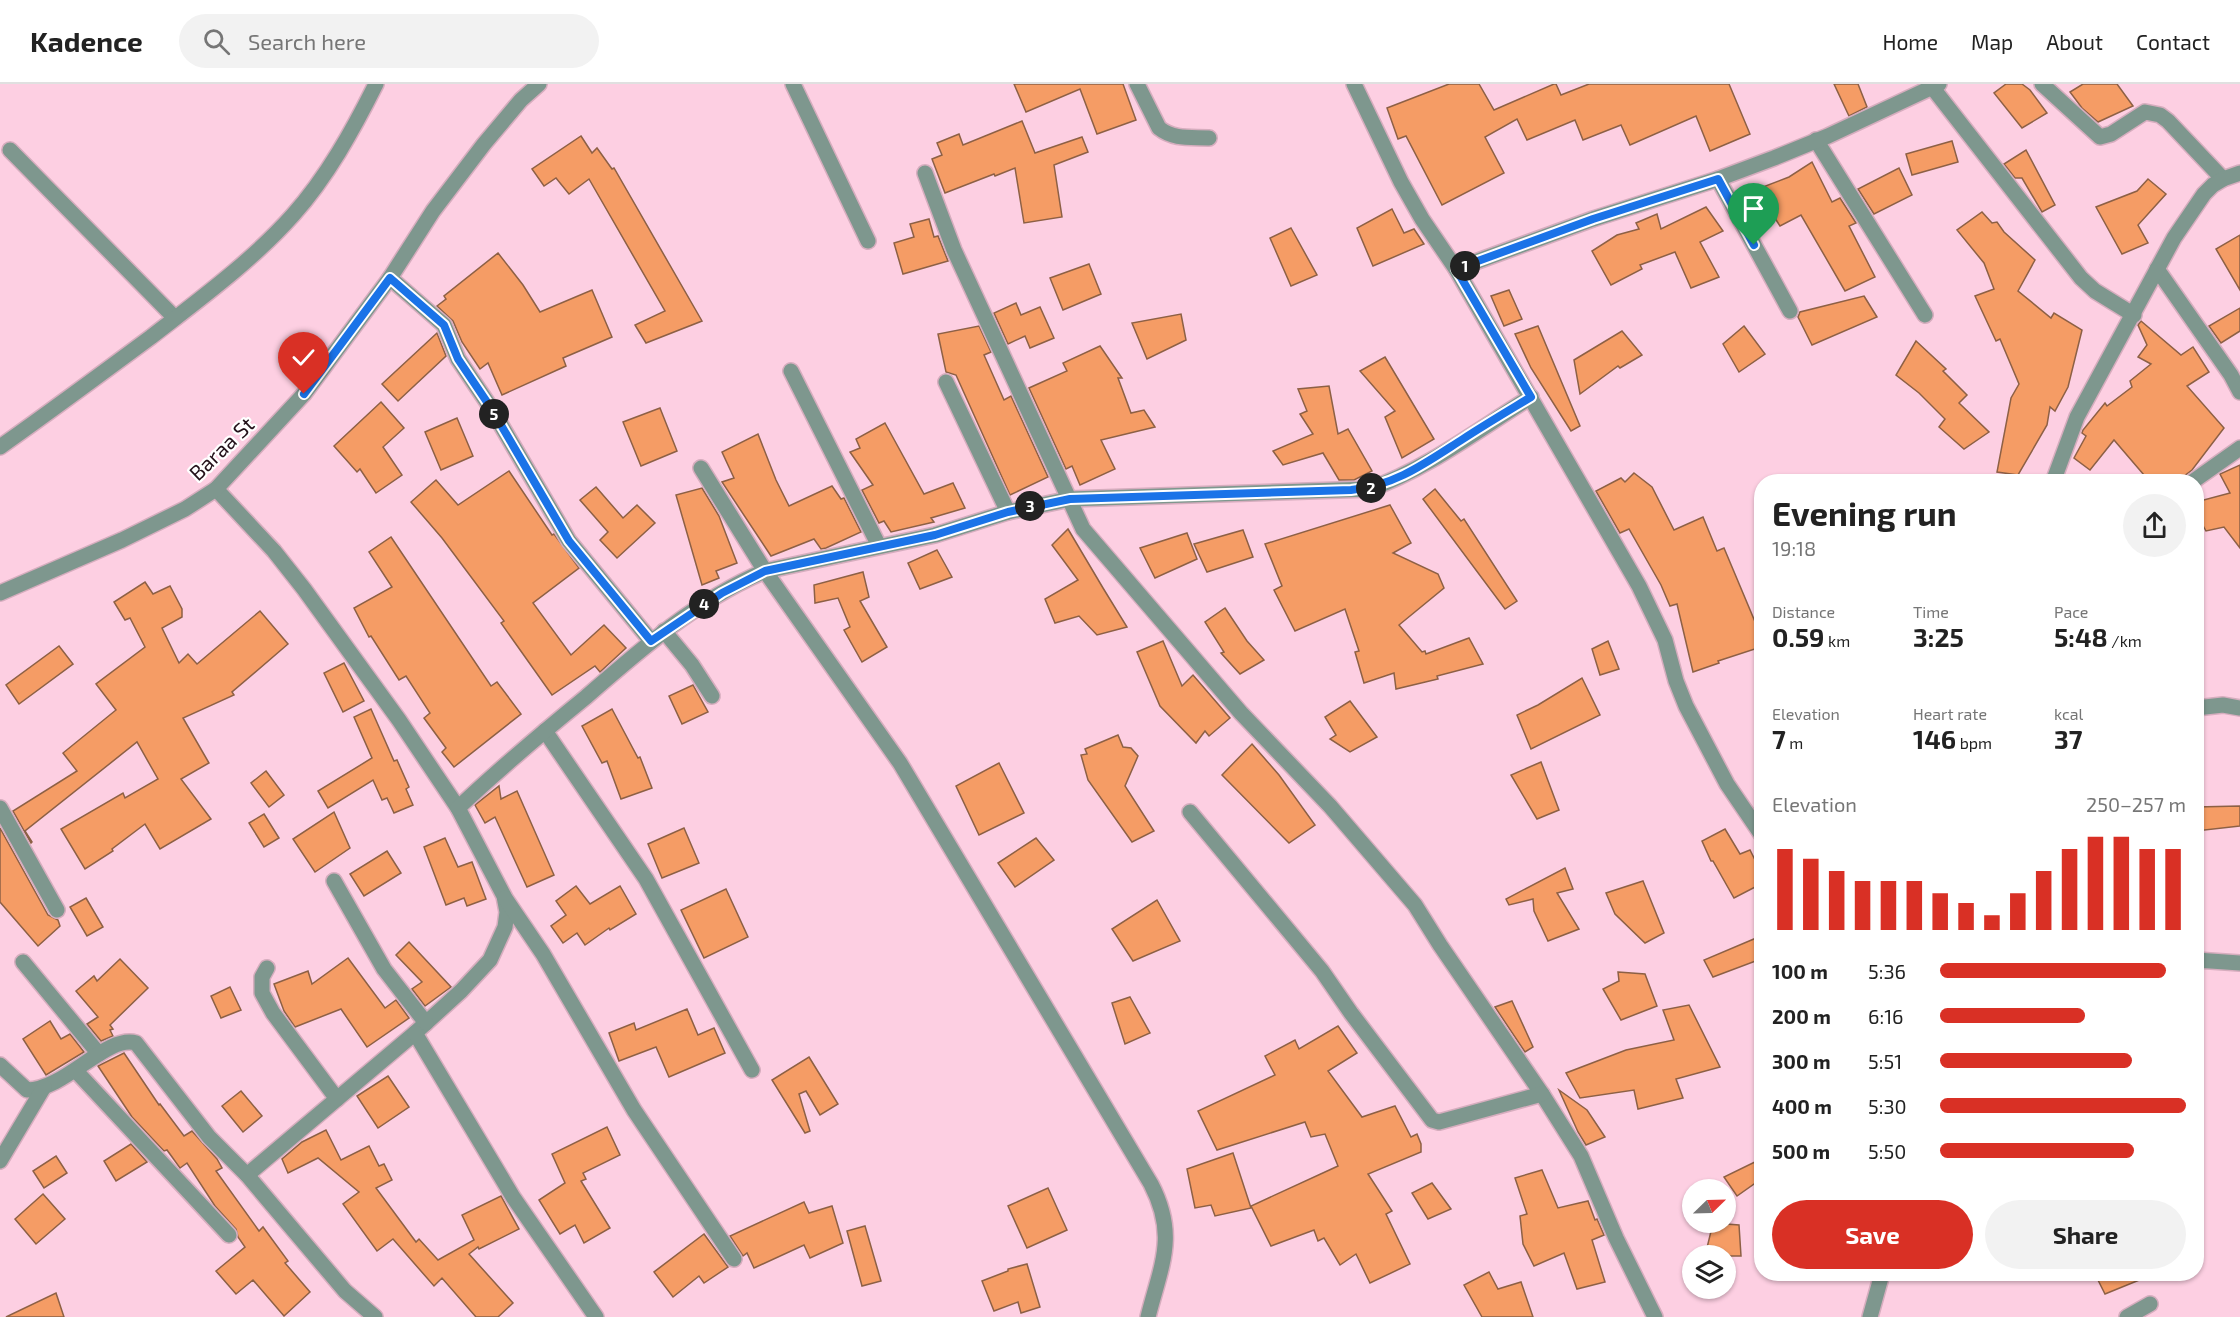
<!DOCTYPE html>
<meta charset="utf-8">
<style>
:root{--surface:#fff;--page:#f2f2f2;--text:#222;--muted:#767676;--line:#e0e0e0;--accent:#d93025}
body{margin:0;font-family:"Exo 2",sans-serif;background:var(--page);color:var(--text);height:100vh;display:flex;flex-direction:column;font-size:22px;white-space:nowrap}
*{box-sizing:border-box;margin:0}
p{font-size:20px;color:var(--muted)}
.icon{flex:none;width:33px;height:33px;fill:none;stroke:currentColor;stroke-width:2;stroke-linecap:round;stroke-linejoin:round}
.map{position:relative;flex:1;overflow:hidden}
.sheet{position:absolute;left:1754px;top:390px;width:450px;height:807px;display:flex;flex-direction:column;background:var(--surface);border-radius:24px;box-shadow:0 2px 4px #0004}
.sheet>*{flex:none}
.needle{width:39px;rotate:67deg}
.tools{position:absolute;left:1682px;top:1095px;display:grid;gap:12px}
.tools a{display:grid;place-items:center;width:54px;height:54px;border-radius:50%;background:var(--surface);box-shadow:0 2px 4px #0004;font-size:30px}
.pin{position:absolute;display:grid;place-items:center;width:51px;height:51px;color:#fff;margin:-62px -26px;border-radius:50% 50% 50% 0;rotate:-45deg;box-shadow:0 0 6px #0007}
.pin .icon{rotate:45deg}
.km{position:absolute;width:30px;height:30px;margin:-15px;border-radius:50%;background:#222;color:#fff;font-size:16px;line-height:30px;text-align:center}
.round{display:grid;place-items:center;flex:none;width:63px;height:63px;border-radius:32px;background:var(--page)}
.overview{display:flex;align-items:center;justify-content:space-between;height:102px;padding:0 18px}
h1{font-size:33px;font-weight:700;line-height:45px}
.figures{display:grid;grid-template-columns:repeat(3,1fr);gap:9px;height:102px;padding:6px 18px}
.figures div{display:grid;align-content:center}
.figures b{font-size:26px;font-weight:700}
.figures small{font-size:16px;font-weight:400}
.figures p{font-size:16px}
.chart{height:168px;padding:12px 18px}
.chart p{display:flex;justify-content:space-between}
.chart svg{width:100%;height:108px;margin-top:6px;stroke:var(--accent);stroke-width:6}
.button{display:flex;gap:12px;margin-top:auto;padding:12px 18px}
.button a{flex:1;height:69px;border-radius:36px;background:var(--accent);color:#fff;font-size:24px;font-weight:700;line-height:69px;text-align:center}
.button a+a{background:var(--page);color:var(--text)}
ul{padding:0 18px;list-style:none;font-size:20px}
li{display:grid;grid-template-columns:96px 72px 1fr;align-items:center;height:45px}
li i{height:15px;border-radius:8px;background:var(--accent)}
header{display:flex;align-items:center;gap:36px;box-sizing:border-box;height:84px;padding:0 30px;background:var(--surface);border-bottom:2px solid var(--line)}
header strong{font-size:28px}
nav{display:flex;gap:33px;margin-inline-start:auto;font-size:21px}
.search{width:420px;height:54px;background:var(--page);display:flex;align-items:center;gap:15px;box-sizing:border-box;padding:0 21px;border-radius:33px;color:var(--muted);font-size:22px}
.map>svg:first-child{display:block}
</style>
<header>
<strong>Kadence</strong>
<div class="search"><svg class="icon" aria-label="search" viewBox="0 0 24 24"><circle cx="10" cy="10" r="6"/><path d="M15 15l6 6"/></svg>Search here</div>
<nav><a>Home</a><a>Map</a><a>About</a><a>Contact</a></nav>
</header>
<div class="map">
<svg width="2240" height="1233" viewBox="0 0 2240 1233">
<rect width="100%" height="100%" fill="#fdcfe2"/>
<g fill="#f59c65" stroke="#8d6045" stroke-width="1.5">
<path d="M1014 0H1123L1136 36 1097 50 1080 5 1026 28Z"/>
<path d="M1449 0H1479L1494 26 1554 0H1556L1561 11 1589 0H1729L1750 50 1710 67 1696 32 1630 61 1621 41 1583 56 1575 36 1527 56 1517 35 1485 53 1504 89 1442 121 1406 52 1398 55 1387 24Z"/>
<path d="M1834 0H1858L1867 23 1849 32Z"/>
<path d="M2006 0H2022L2030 6 2047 29 2022 44 1994 9Z"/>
<path d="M2083 0H2117L2133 22 2098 38 2082 24 2070 8Z"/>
<path d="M1022 37 1035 69 1082 53 1088 68 1054 81 1062 133 1024 139 1015 84 995 92 994 90 945 109 932 75 942 71 937 59 959 50 963 61Z"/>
<path d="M581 52 592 69 597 64 612 85 614 84 702 237 646 259 635 241 665 227 589 95 569 110 556 94 544 102 532 85Z"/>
<path d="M1952 57 1958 78 1912 91 1906 70Z"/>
<path d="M2026 66 2055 121 2042 128 2022 94H2015L2004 80Z"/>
<path d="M1812 78 1832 118 1840 114 1856 139 1849 142 1875 193 1845 207 1801 131 1780 142 1769 125 1760 129 1750 108 1789 93Z"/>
<path d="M1899 84 1912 111 1874 130 1858 105Z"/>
<path d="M2148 95 2166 110 2138 141 2148 159 2122 170 2096 123 2137 107Z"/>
<path d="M1706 123 1723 147 1700 158 1719 193 1691 204 1675 168 1640 181 1642 185 1611 201 1592 167 1617 151 1639 145 1636 139 1657 130 1661 145Z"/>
<path d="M1392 125 1404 149 1414 145 1424 160 1373 182 1357 144Z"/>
<path d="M1982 128 1992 139 1997 138 2004 148 2035 176 2018 207 2051 234 2054 229 2082 246 2068 303 2055 327 2050 323 2047 341 2018 391 1997 388 2011 314 2019 300 2000 255 1996 257 1975 212 1994 205 1984 179 1957 146Z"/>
<path d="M929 135 934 153 938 152 948 177 903 190 894 159 914 153 910 140Z"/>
<path d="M1291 144 1317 191 1291 202 1270 154Z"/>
<path d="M2240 151V206L2216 165Z"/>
<path d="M498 169 523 201 540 228 592 206 612 253 563 274 566 282 502 311 488 279 480 285 462 258 453 237 437 222 446 215 444 212Z"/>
<path d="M1089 180 1101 210 1063 226 1050 194Z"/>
<path d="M1509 206 1522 235 1504 242 1491 212Z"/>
<path d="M1864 212 1877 233 1812 261 1798 233 1800 228Z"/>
<path d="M1016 219 1021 231 1040 223 1054 254 1030 264 1025 252 1008 260 994 229Z"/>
<path d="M2240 224V247L2221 259 2209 242Z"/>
<path d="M1181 230 1186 256 1147 275 1132 239Z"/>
<path d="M2141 237 2181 271 2193 263 2209 288 2187 302 2224 344 2192 386 2183 393 2182 398H2150L2114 356 2090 386 2074 374 2086 352 2082 349 2083 346 2105 319 2107 322 2132 303 2130 297 2151 280 2138 273 2147 261 2138 241Z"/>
<path d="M979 242 991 268 984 271 1004 316 1011 312 1048 393 1010 411 956 291 946 288 938 250Z"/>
<path d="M1538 242 1580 342 1571 347 1531 284 1515 250Z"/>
<path d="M1744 242 1765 270 1739 288 1723 260Z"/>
<path d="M1622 247 1642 271 1620 284 1618 282 1580 310 1574 276Z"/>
<path d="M437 249 446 272 398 317 382 300Z"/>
<path d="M1916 257 1946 285 1943 287 1967 311 1959 319 1989 348 1964 365 1939 343 1945 335 1919 309 1896 291Z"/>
<path d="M1100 262 1122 294H1118L1131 329 1144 326 1155 343 1101 356 1115 385 1080 401 1072 382 1066 385 1029 304 1067 287 1063 279Z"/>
<path d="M1385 273 1434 355 1402 374 1385 333 1395 327 1360 287Z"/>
<path d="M1329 302 1338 350 1348 345 1372 387 1354 396H1339L1323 369 1283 381 1273 367 1313 350 1300 330 1307 327 1298 305Z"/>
<path d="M381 318 404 344 383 363 402 391 376 409 360 385 357 388 334 362Z"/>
<path d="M660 324 677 367 641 382 623 338Z"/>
<path d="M457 334 473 372 441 386 425 348Z"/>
<path d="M885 339 924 410 953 399 965 424 931 434 934 438 891 448 884 437 879 439 862 406 873 401 850 368 860 364 856 355Z"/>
<path d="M758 350 776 396 789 422 832 402 841 415 844 414 861 448 826 464 821 465 814 455 771 472 722 398 734 394 722 368Z"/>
<path d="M2240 381V464L2224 443 2206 447 2196 429V418L2230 409 2220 390Z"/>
<path d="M509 387 552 451 554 450 579 484 533 519 571 571 604 541 626 564 600 588 595 582 552 611 501 539 504 537 442 454 411 418 436 396 458 421Z"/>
<path d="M1634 389 1652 403 1674 446 1703 433 1717 467 1724 464 1761 552V563L1718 577 1719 579 1693 588 1677 520 1670 522 1661 501 1629 445 1620 449 1596 407 1621 394 1625 398Z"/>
<path d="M596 403 623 434 637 421 655 439 617 474 600 456 608 448 580 416Z"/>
<path d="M702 404 719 432 737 479 716 487 719 494 702 501 676 411Z"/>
<path d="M1435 405 1461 437 1464 435 1517 517 1505 525 1423 415Z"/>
<path d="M1390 421 1411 459 1393 469 1438 490 1444 504 1399 541 1422 568 1425 567 1426 570 1469 554 1483 580 1437 592 1438 595 1396 605 1394 589 1364 599 1355 568 1359 567 1345 525 1295 547 1274 506 1282 502 1265 460Z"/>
<path d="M1068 445 1103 504 1127 543 1097 551 1079 532 1055 539 1045 515 1078 496 1052 461Z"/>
<path d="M1243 446 1253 473 1207 488 1194 460Z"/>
<path d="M1187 449 1197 475 1155 494 1140 464Z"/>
<path d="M391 453 491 602 497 598 521 630 454 683 442 668 446 664 424 634 430 629 406 592 399 596 371 552 369 553 354 524 392 503 369 468Z"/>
<path d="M937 466 952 493 920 505 908 479Z"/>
<path d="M863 488 869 513 860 517 887 563 862 578 844 546 850 543 838 514 815 519 814 501Z"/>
<path d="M145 498 153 510 170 502 182 525V533L162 544 179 579 188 570 197 580 260 527 288 560 232 608 234 611 183 634 209 679 181 695 211 735 160 765 145 740 112 765 113 767 85 785 61 745 123 709 125 714 158 695 137 658 25 747 32 758 31 759 13 727 77 687 63 669 116 626 96 600 145 563 130 534 125 536 114 518Z"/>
<path d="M1225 524 1247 557 1264 576 1240 590 1221 569 1224 568 1205 538Z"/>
<path d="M1163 557 1182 602 1193 591 1230 634 1209 652 1205 647 1196 659 1160 622 1137 568Z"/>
<path d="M1608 557 1619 585 1600 591 1592 565Z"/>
<path d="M59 562 73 580 19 620 6 601Z"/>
<path d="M344 579 364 617 343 628 324 589Z"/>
<path d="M1582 594 1600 631 1531 665 1517 631 1538 621Z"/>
<path d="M693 601 708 628 682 640 669 612Z"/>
<path d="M1350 617 1377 653 1350 668 1330 655 1336 651 1325 633Z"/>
<path d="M371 625 394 677 397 676 409 703 406 705 413 721 394 729 387 714 382 716 373 696 328 724 318 707 372 674 354 633Z"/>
<path d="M612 625 638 674 640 673 652 704 621 715 607 677 602 679 582 642Z"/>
<path d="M1118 651 1123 663 1131 664 1138 672 1125 702 1154 747 1132 758 1088 696 1081 671 1087 670 1085 665Z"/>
<path d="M1252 660 1279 691 1315 741 1289 759 1222 691Z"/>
<path d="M1541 678 1559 726 1537 735 1511 691Z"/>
<path d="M999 679 1024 729 979 751 956 702Z"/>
<path d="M266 687 284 711 269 723 251 699Z"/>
<path d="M499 702 501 715 517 707 554 791 527 803 495 733 485 739 475 721Z"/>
<path d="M2240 722V742L2196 747V723Z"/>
<path d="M334 728 350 764 315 788 293 755Z"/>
<path d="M264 730 279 754 264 763 249 739Z"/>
<path d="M0 744 48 831 58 836 60 842 38 862 0 818Z"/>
<path d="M684 744 699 779 662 794 648 760Z"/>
<path d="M1725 745 1740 770 1750 766 1761 788V800L1734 814 1713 777H1711L1702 757Z"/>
<path d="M445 754 458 783 472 778 486 815 467 822 464 814 446 821 424 763Z"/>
<path d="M1036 754 1054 776 1015 803 998 779Z"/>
<path d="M387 767 401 789 364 812 350 790Z"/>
<path d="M1565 784 1573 805 1557 809 1579 845 1548 857 1534 827 1533 815 1509 821 1506 815Z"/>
<path d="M1643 797 1664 849 1645 859 1615 830 1606 809Z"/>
<path d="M576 802 590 820 620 802 636 830 610 846 609 844 585 861 577 849 563 859 551 842 566 831 556 817Z"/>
<path d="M726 805 748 853 704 874 681 826Z"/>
<path d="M86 814 103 843 87 852 70 823Z"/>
<path d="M1157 816 1180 857 1133 877 1112 845Z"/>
<path d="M1761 852V875L1713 893 1704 876Z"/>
<path d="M409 858 451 903 425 922 412 905 422 898 396 871Z"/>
<path d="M348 874 385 924 396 916 409 934 367 963 341 925 295 943 284 927 274 900 308 887 312 900Z"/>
<path d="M120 875 148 904 110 941 113 945 110 946 113 952 101 957 87 940 98 933 76 907 94 892 97 897Z"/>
<path d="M1618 888 1645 890 1657 922 1621 936 1603 905 1619 897Z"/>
<path d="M230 903 241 926 221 934 211 912Z"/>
<path d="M1130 913 1150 949 1125 960 1112 919Z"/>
<path d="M1512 917 1533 963 1525 968 1495 923Z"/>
<path d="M1689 921 1720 983 1676 995 1683 1014 1638 1025 1634 1006 1580 1014 1566 989 1626 966 1674 956 1663 926Z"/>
<path d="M687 925 698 951 714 944 725 969 669 993 656 963 619 977 609 949 634 939 636 946Z"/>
<path d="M50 937 61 955 70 950 84 968 46 991 23 955Z"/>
<path d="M1338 942 1357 969 1328 987 1362 1033 1395 1022 1411 1053 1417 1050 1421 1060V1068L1368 1090 1392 1127 1386 1130 1410 1180 1370 1199 1356 1170 1340 1181 1324 1154 1318 1157 1314 1146 1271 1162 1251 1122 1338 1082 1325 1050 1311 1053 1305 1038 1217 1066 1198 1027 1275 991 1265 972 1295 956 1299 965Z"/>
<path d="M124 969 159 1021 160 1020 184 1052 192 1047 217 1075 222 1084 216 1087 259 1147 263 1143 288 1177 285 1179 310 1208 284 1232 253 1196 236 1210 216 1187 245 1163 238 1153 236 1145 215 1122 187 1079 180 1084 167 1066 164 1067 132 1033 98 982Z"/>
<path d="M809 973 838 1020 820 1031 806 1007 799 1010 810 1047 805 1049 772 996Z"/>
<path d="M388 992 409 1023 378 1044 357 1012Z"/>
<path d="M1559 1006 1587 1026 1605 1053 1586 1061 1578 1048Z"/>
<path d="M241 1007 262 1032 243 1048 222 1022Z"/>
<path d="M607 1043 620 1071 583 1089 586 1095 581 1097 610 1144 584 1159 575 1141 560 1150 539 1116 565 1099 552 1070Z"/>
<path d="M326 1046 341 1076 369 1062 379 1082 384 1080 392 1096 376 1104 416 1158 419 1155 438 1176 474 1156 462 1131 501 1112 519 1145 479 1165 478 1163 469 1170 513 1219 498 1233H476L442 1194 434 1202 393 1155 377 1167 343 1120 359 1108 318 1074 288 1089 282 1075 302 1058Z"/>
<path d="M131 1060 147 1078 116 1097 104 1077Z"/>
<path d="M1233 1069 1251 1124 1215 1132 1211 1121 1195 1124 1187 1085Z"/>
<path d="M56 1072 67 1089 44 1104 33 1087Z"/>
<path d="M1761 1075V1095L1737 1112 1724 1093Z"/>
<path d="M1542 1086 1558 1124 1588 1117 1595 1136 1597 1135 1604 1151 1592 1156 1605 1198 1577 1205 1564 1169 1534 1182 1523 1160 1520 1132 1527 1130 1515 1094Z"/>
<path d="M1432 1099 1451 1125 1428 1135 1412 1109Z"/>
<path d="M1048 1104 1067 1146 1027 1164 1008 1122Z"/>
<path d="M43 1110 65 1135 36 1160 15 1135Z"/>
<path d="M804 1118 809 1129 832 1122 843 1159 810 1174 804 1161 754 1184 747 1169 743 1172 730 1152Z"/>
<path d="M1713 1139 1739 1141 1741 1172H1705Z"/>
<path d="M865 1142 881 1197 862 1202 847 1147Z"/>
<path d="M704 1150 728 1183 704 1199 699 1192 673 1213 654 1188Z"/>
<path d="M1027 1180 1040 1223 1021 1229 1018 1218 994 1227 982 1197 1008 1187V1185Z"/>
<path d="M1489 1188 1498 1205 1521 1198 1533 1233H1482L1464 1201Z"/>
<path d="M2095 1190H2154L2105 1210Z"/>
<path d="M56 1209 64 1233H6Z"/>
</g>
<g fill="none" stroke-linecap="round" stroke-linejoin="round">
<g stroke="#d6adbe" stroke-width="18">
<g id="minor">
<path d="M793 0 868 157"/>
<path d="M1137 0 1159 44C1174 56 1191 53 1209 54"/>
<path d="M1354 0 1401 98 1422 135 1456 185 1639 502 1665 556 1676 597 1686 622 1727 700 1761 750"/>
<path d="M2042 0 2100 53 2111 50 2145 28 2160 31 2168 37 2223 95"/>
<path d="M1932 3 2081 194 2095 207 2134 231"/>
<path d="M1816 56 1925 231"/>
<path d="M10 66 175 234"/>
<path d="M925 89 954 166 1083 445 1241 629 1330 722 1415 821 1440 861 1542 1010 1581 1072 1616 1154 1655 1233"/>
<path d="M1718 95 1790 227"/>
<path d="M1456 185 1593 135 1718 95 1774 74 1828 52 1939 0"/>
<path d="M2157 185 2231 291 2240 308"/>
<path d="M390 194 444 241 458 275 491 324 569 457 651 557"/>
<path d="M791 287 879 462"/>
<path d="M946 298 1008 428"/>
<path d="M0 363C51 327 101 290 151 253 200 215 252 177 293 131 327 93 353 46 376 0"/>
<path d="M701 384 765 487 900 679 1151 1100C1178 1152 1161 1181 1148 1233"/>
<path d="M2053 398 2077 333 2174 154 2204 110 2213 101 2223 95 2240 89"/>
<path d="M2192 398 2240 364"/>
<path d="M216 405 274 467 304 505 399 636 458 724 504 812 507 828 505 843 490 876 461 907 415 949 247 1091"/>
<path d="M0 509 122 456 185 425 216 405 304 310 390 194 433 127 484 60 521 16 539 0"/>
<path d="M664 547 692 581 712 612"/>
<path d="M2196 624 2223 621 2240 624"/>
<path d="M545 647 646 795 752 986"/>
<path d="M0 724 57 826"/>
<path d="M458 724C499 685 542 649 586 613 641 565 697 516 765 487L935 451 1008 428 1070 415 1370 405C1427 385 1479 345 1531 313"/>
<path d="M1190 728 1322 887 1351 929 1432 1036 1439 1038 1542 1010"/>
<path d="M334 797 384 885 426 939"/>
<path d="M505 814 543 870 634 1026 734 1175"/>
<path d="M2196 876 2240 879"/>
<path d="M23 878 99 970"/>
<path d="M267 884 262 893V909L273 929 337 1015"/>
<path d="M415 949 513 1113 596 1233"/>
<path d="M0 981 27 1006C65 1006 107 950 136 959L209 1053 247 1091 345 1207 375 1233"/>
<path d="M76 987 229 1151"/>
<path d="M0 1077 44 1003"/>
<path d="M1870 1233 1882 1190"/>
<path d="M2127 1233 2150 1220"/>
</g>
</g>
<use href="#minor" stroke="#7e978e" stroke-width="15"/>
</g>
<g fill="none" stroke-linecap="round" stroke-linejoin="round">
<g stroke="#fff" stroke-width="12">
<path id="route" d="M304 310 390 194 444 241 458 275 491 324 569 457 651 557 722 509 765 487 935 451 1008 428 1070 415 1351 406C1395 402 1427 378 1463 355 1486 340 1508 327 1531 313L1456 185 1593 135 1718 95 1754 161"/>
</g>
<use href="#route" stroke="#1a73e8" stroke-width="8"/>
</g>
<g text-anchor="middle" stroke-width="4.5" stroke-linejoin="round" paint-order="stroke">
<g font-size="21" fill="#24111a" stroke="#fff">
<text transform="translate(222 365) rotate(-44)" y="7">Baraa St</text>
</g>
</g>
</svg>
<div class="tools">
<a><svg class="needle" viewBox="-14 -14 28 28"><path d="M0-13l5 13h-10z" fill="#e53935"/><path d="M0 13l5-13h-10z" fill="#767676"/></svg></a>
<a><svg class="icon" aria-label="layers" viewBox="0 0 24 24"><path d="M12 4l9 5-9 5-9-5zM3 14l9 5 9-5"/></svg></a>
</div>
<div class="pin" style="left:1754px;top:161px;background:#1e9e55"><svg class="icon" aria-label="arrive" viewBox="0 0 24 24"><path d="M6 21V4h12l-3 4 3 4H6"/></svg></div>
<div class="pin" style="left:304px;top:310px;background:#d93025"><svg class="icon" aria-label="check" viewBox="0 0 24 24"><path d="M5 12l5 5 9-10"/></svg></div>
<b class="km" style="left:1465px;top:182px">1</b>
<b class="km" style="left:1371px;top:404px">2</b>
<b class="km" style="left:1030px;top:422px">3</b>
<b class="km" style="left:704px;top:520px">4</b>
<b class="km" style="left:494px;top:330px">5</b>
<section class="sheet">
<div class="overview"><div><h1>Evening run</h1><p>19:18</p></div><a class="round"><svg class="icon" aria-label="share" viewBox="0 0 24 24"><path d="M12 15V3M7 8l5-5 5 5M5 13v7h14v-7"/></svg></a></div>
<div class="figures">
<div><p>Distance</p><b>0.59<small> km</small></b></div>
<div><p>Time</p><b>3:25</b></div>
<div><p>Pace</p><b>5:48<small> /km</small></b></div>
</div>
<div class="figures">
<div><p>Elevation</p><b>7<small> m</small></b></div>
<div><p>Heart rate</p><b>146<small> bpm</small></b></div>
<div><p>kcal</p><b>37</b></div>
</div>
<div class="chart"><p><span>Elevation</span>250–257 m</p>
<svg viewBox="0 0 160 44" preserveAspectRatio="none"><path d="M5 44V11M15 44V15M25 44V20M35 44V24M45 44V24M55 44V24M65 44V29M75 44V33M85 44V38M95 44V29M105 44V20M115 44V11M125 44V6M135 44V6M145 44V11M155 44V11"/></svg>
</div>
<ul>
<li><b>100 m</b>5:36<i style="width:92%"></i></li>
<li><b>200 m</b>6:16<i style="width:59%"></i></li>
<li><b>300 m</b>5:51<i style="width:78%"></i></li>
<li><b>400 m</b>5:30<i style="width:100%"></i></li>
<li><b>500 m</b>5:50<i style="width:79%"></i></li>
</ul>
<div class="button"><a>Save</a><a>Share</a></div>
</section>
</div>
